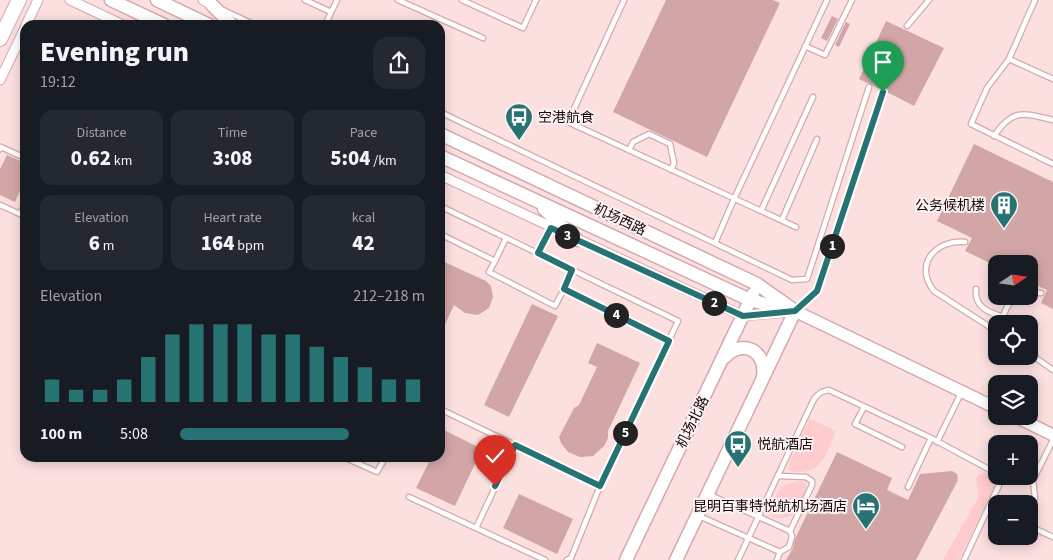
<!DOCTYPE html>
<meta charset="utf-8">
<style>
:root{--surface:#171b24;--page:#242831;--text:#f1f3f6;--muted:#9ea1a6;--accent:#277273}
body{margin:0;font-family:"Source Sans 3","Noto Sans SC",sans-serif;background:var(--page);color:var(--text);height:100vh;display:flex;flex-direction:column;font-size:19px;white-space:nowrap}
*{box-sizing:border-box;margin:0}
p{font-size:16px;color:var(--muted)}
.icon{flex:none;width:28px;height:28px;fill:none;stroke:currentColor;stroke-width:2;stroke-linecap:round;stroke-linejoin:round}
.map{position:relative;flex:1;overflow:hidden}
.drawer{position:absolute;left:20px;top:20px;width:425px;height:442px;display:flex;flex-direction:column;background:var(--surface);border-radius:15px;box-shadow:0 2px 12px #0003}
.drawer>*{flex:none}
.needle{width:32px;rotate:77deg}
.tools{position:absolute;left:988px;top:255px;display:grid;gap:10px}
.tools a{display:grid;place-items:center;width:50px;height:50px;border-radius:10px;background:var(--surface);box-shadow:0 2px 12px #0003;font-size:25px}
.pin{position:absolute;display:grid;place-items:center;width:42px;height:42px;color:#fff;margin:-51px -21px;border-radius:50% 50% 50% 0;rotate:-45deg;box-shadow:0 0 5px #0007}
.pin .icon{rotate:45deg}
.km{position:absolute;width:25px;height:25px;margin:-12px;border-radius:50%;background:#222;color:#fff;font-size:14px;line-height:25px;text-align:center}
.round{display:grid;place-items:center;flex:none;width:52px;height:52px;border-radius:15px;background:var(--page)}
.summary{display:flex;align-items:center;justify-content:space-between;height:85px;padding:0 20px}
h1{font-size:28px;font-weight:800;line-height:38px}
.metrics{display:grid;grid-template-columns:repeat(3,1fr);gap:8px;height:85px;padding:5px 20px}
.metrics div{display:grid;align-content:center;border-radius:12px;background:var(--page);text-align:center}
.metrics b{font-size:21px;font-weight:800}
.metrics small{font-size:14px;font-weight:400}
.metrics p{font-size:14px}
.chart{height:140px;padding:10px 20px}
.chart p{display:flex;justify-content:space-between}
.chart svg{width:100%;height:90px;margin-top:5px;stroke:var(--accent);stroke-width:6}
ul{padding:0 20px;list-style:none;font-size:16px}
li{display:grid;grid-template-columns:80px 60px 1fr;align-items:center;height:38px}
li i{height:12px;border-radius:6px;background:var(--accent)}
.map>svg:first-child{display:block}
</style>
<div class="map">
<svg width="1053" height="560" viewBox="0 0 1053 560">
<rect width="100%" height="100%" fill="#fce0e0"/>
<g fill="#ffcbcc">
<path d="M810 419 836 431C825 455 822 477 790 471L788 469 789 464Z"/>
<path d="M987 472C993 475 994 480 994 487L959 560H943L978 498 976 479 978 475Z"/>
<path d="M801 481 806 484C808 491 800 507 795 513 790 518 778 519 772 517L770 511C779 490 776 484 801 481Z"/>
</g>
<g fill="#d2a6a7">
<path d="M666 0H773L780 3 707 157 613 112Z"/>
<path d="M832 16 838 19 827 41 821 38Z"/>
<path d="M886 21 944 48 914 106 887 92 885 88 880 89 859 79Z"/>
<path d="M846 22 850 24 839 47 835 45Z"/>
<path d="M974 144 1053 182V309L1041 303 1047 290 1029 282V264H996V266L965 251 972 238 937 221Z"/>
<path d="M7 155 25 163V179L15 202 0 195V169Z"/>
<path d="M440 260 486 281 491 286 493 297 489 308 478 315 465 313 454 305 440 335Z"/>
<path d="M532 304 558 316 509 417 484 405Z"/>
<path d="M597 343 640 363 608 431V438L604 446 593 456 580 457 568 452 561 443 559 437 574 408 579 405 597 367 588 363Z"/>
<path d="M444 430 482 449 455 506 416 488 431 458H440V438Z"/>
<path d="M837 452 892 478 887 490 908 500 920 474 952 471 957 474 958 480 916 560H786L793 548 795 539Z"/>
<path d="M519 494 573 519 557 554 503 528Z"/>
</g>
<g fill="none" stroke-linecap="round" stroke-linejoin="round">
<g stroke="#d5a9ab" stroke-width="7">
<g id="service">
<path d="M305 0 331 12"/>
<path d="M398 0 483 38"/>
<path d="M462 0 523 28 536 0"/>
<path d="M624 0 568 122 796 227"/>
<path d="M1035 0 1009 59 987 88 971 124 1053 164"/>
<path d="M223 10 255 25"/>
<path d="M325 25 337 0"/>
<path d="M907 26 929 0"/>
<path d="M805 46 825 55 852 0"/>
<path d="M1009 59 1053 79"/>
<path d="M440 112 792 280 807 279 869 87"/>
<path d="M994 136C1013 108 1023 113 1053 120"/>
<path d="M0 149 1 147 25 158"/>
<path d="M629 150 633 142 649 134 670 144 674 163 671 170"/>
<path d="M0 205 20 214 25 204"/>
<path d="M440 206 678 321 600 486 440 409"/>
<path d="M761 211 813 97"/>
<path d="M782 220 817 139"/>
<path d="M440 234 495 261 506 238"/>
<path d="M965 242C936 239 913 265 934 291L996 331"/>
<path d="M715 243 734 199 827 0"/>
<path d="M538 253 551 228"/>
<path d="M495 261 489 272 555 306 564 289"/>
<path d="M572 270 564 289 669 341"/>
<path d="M976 289C974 307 988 312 1003 317"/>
<path d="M1029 293H1041"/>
<path d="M795 311 817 291 883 92"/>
<path d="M1002 324C1003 312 1007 303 1018 296"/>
<path d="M1029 353 1053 370"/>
<path d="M864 407 855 424 902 447"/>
<path d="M937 442 961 393"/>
<path d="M346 458 377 472 385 458"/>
<path d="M778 476 806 477 812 481V485L790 531"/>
<path d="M908 487 931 438"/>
<path d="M409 497 545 560"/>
<path d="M1029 510 1035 498 1033 480 1053 440"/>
<path d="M699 516 780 552 789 547 792 536 790 531 710 495"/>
<path d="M1029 526 1053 537"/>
<path d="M476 528 515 445"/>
<path d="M567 560 571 558 600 486"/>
<path d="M738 560 814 399C819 393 822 391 829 390L931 438 996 473"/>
<path d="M777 560 780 552"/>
<path d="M964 560 999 485 998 476"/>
</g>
</g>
<g stroke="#d5a9ab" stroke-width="11">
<g id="minor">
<path d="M70 0 123 25"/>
<path d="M203 0 212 5"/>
<path d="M26 25 38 0"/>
<path d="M0 80 25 28"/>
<path d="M440 175 743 316 786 312"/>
</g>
</g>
<g stroke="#d5a9ab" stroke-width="14">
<g id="tertiary">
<path d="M795 311 996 408"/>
<path d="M1014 416 1053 435"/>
</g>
</g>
<g stroke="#d5a9ab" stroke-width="15">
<g id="secondary">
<path d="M111 0 164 25"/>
<path d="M157 0 209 25"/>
<path d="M212 5 232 25"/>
<path d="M440 134 757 284 795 311"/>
<path d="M440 156 750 300 788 310"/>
<path d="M544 209 577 240"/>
<path d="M725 357C743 338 767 351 763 377"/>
<path d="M626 560 753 294"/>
<path d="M676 560 795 311"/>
</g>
</g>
<g stroke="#d5a9ab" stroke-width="16">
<path id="primary" d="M0 39 19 0"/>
</g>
<use href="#service" stroke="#fff" stroke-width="4.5"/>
<use href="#minor" stroke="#fff" stroke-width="9"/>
<use href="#tertiary" stroke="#fff" stroke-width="11"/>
<use href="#secondary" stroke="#fff" stroke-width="12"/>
<use href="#primary" stroke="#fff" stroke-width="14"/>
</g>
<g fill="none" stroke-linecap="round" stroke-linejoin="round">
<g stroke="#fff" stroke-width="10">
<path id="route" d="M495 486 515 445 600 486 669 341 564 289 572 270 538 253 551 228 743 316 795 311 817 291 883 92"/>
</g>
<use href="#route" stroke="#277273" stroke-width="6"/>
</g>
<defs>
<g id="bus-pin" transform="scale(1.4375)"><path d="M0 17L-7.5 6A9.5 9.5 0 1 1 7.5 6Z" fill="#277273" stroke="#fcf2f2"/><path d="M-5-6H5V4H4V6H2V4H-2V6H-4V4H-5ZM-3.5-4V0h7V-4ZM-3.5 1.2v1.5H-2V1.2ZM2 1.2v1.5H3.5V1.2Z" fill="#fff"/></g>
<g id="building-pin" transform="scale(1.4375)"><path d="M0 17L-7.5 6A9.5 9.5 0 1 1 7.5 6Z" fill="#277273" stroke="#fcf2f2"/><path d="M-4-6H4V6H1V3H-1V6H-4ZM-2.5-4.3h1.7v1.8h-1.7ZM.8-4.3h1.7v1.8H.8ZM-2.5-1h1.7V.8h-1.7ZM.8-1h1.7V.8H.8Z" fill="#fff"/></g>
<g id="hotel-pin" transform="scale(1.4375)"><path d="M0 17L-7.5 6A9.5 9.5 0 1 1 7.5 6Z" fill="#277273" stroke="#fcf2f2"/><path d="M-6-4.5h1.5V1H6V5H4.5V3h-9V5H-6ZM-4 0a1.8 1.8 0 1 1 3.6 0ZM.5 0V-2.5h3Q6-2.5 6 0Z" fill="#fff"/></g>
</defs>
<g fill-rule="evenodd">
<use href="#bus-pin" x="519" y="117"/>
<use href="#building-pin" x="1004" y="205"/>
<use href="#bus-pin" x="738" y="444"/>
<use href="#hotel-pin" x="866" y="506"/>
</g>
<g text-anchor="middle" stroke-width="4" stroke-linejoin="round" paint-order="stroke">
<g font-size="14" fill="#18090a" stroke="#fcf2f2" text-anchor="start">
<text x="538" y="122">空港航食</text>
<text x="985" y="210" text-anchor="end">公务候机楼</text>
<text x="757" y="449">悦航酒店</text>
<text x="847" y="511" text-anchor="end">昆明百事特悦航机场酒店</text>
</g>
<g font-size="14" fill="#18090a" stroke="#fcf2f2">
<text transform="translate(620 219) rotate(25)" y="5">机场西路</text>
<text transform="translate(692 422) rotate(-64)" y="5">机场北路</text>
</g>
</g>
</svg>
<div class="tools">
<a><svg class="needle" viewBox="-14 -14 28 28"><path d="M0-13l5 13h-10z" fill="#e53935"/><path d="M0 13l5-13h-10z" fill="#9ea1a6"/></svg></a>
<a><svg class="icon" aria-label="locate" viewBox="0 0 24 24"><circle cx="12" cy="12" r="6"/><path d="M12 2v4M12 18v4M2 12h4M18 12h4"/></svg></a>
<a><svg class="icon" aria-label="layers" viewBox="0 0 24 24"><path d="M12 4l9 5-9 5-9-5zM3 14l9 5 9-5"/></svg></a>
<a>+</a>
<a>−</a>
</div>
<div class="pin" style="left:883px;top:92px;background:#1e9e55"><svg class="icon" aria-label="arrive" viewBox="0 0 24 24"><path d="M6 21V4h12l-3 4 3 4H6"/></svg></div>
<div class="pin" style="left:495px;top:486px;background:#d93025"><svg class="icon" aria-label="check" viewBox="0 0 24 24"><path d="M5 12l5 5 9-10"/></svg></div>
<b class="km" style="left:832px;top:246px">1</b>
<b class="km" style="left:714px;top:303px">2</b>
<b class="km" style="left:567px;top:236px">3</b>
<b class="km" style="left:616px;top:315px">4</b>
<b class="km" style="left:625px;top:433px">5</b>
<section class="drawer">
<div class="summary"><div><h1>Evening run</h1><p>19:12</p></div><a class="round"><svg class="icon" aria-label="share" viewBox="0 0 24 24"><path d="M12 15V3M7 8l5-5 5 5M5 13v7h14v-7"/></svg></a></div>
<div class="metrics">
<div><p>Distance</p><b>0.62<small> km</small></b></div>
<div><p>Time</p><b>3:08</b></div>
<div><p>Pace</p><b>5:04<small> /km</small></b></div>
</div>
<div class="metrics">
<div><p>Elevation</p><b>6<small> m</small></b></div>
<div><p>Heart rate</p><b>164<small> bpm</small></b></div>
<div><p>kcal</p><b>42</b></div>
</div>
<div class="chart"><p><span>Elevation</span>212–218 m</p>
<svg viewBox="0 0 160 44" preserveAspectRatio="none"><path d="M5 44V33M15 44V38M25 44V38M35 44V33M45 44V22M55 44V11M65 44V6M75 44V6M85 44V6M95 44V11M105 44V11M115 44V17M125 44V22M135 44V27M145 44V33M155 44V33"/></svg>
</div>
<ul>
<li><b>100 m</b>5:08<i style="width:69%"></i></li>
</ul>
</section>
</div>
